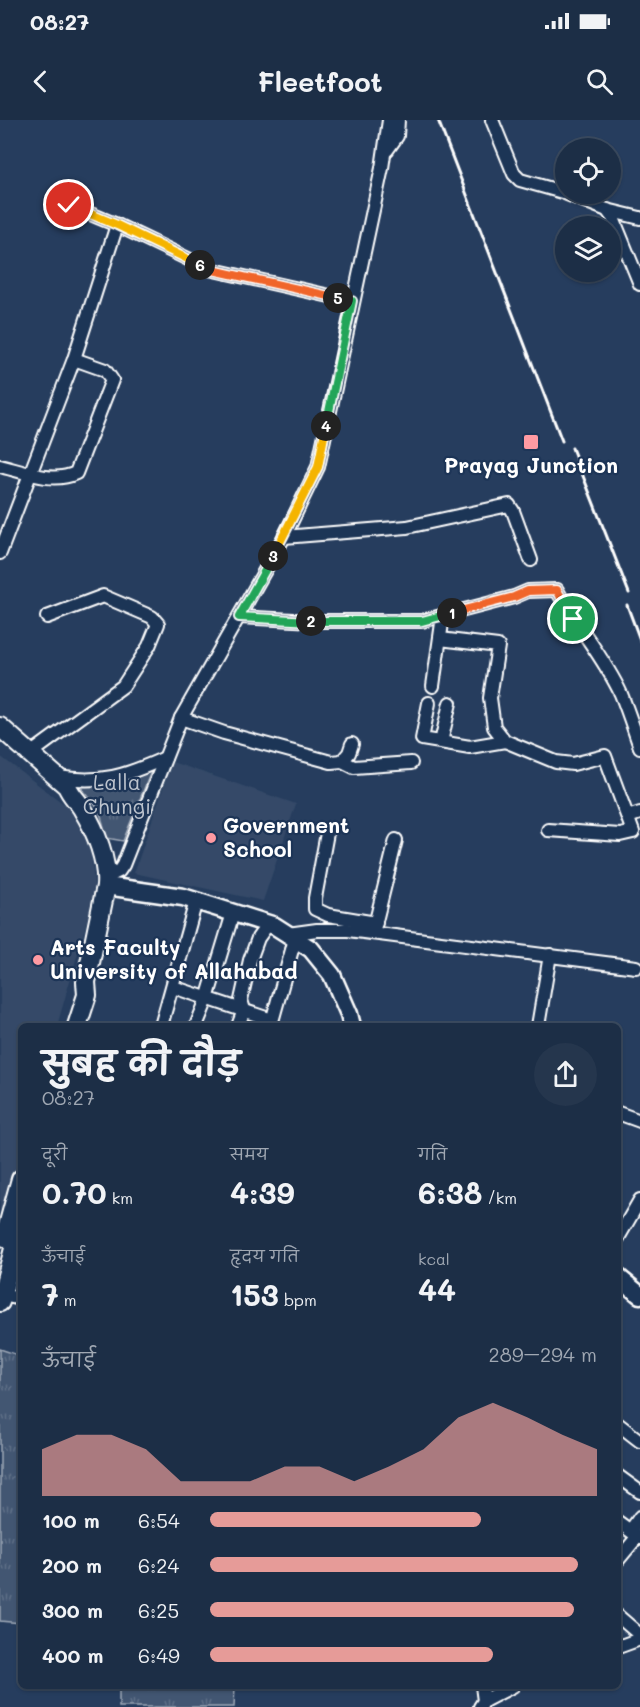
<!DOCTYPE html>
<html lang="hi">
<meta charset="utf-8">
<style>
:root{--surface:#1c2e46;--page:#25364d;--text:#f1f3f6;--muted:#a0a8b3;--line:#3a4a5f;--accent:#e69b98}
body{margin:0;font-family:Mali,"Playpen Sans Deva",sans-serif;background:var(--page);color:var(--text);height:100vh;display:flex;flex-direction:column;font-size:22px;white-space:nowrap}
*{box-sizing:border-box;margin:0}
p{font-size:20px;color:var(--muted)}
.icon{flex:none;width:33px;height:33px;fill:none;stroke:currentColor;stroke-width:2;stroke-linecap:round;stroke-linejoin:round}
.map{position:relative;flex:1;overflow:hidden}
.side{position:absolute;left:18px;top:903px;width:603px;height:666px;display:flex;flex-direction:column;background:var(--surface);border-radius:9px;box-shadow:0 2px 4px #0004,0 0 0 2px var(--line)}
.side>*{flex:none}
.buttons{position:absolute;left:555px;top:18px;display:grid;gap:12px}
.buttons a{display:grid;place-items:center;width:66px;height:66px;border-radius:50%;background:var(--surface);box-shadow:0 2px 4px #0004,0 0 0 2px var(--line);font-size:30px}
.pin{position:absolute;display:grid;place-items:center;width:51px;height:51px;color:#fff;margin:-26px;border:3px solid #fff;border-radius:50%;box-shadow:0 2px 6px #0007}
.km{position:absolute;width:30px;height:30px;margin:-15px;border-radius:50%;background:#222;color:#fff;font-size:16px;line-height:30px;text-align:center}
.round{display:grid;place-items:center;flex:none;width:63px;height:63px;border-radius:32px;background:var(--page)}
.headline{display:flex;align-items:center;justify-content:space-between;height:102px;padding:0 24px}
h1{font-size:33px;font-weight:700;line-height:45px}
.stats{display:grid;grid-template-columns:repeat(3,1fr);gap:9px;height:102px;padding:6px 24px}
.stats div{display:grid;align-content:center}
.stats b{font-size:30px;font-weight:700}
.stats small{font-size:16px;font-weight:400}
.stats p{font-size:16px}
.chart{height:168px;padding:12px 24px}
.chart p{display:flex;justify-content:space-between}
.chart svg{width:100%;height:108px;margin-top:6px;fill:var(--accent);opacity:.7}
ul{padding:0 24px;list-style:none;font-size:20px}
li{display:grid;grid-template-columns:96px 72px 1fr;align-items:center;height:45px}
li i{height:15px;border-radius:8px;background:var(--accent)}
.status{display:flex;justify-content:space-between;align-items:center;height:42px;padding:0 30px;background:var(--surface);direction:ltr}
.status svg{height:16px;fill:currentColor}
header{display:flex;justify-content:space-between;align-items:center;height:78px;padding:0 24px;background:var(--surface);font-size:27px;font-weight:700}
.map>svg:first-child{display:block}
</style>
<div class="status"><b>08:27</b><svg viewBox="0 0 49 12"><path d="M0 12V9h3v3zM5 12V6h3v6zM10 12V3h3v9zM15 12V0h3v12zM26 1h20v11H26zM47 4h2v5h-2z"/></svg></div>
<header><svg class="icon" aria-label="back" viewBox="0 0 24 24"><path d="M15 5l-7 7 7 7"/></svg>Fleetfoot<svg class="icon" aria-label="search" viewBox="0 0 24 24"><circle cx="10" cy="10" r="6"/><path d="M15 15l6 6"/></svg></header>
<div class="map">
<svg width="640" height="1587" viewBox="0 0 640 1587">
<defs>
<pattern id="grass-tufts" width="24" height="20" patternUnits="userSpaceOnUse" patternTransform="scale(1.5)"><rect width="24" height="20" fill="#425672"/><path d="M3 7l-1-3M5 7V3M7 7l1-3M15 17l-1-3M17 17v-4M19 17l1-3" fill="none" stroke="#5e6f87"/></pattern>
</defs>
<rect width="100%" height="100%" fill="#263d5e"/>
<filter id="ink" filterUnits="userSpaceOnUse"><feTurbulence type="fractalNoise" baseFrequency=".0167" numOctaves="2"/><feDisplacementMap in="SourceGraphic" scale="12" xChannelSelector="R" yChannelSelector="G"/><feConvolveMatrix kernelMatrix="1 2 1 2 8 2 1 2 1" color-interpolation-filters="sRGB"/></filter>
<g filter="url(#ink)">
<g fill="#344a68">
<path d="M0 636 68 687 90 717 95 773 57 906H21V1033L0 1107Z"/>
<path d="M172 642 296 684 263 781 134 753Z"/>
</g>
<g fill="url(#grass-tufts)" stroke="#a0aab8" stroke-width="1.5">
<path d="M156 639 123 721 107 718 99 689 74 659 103 655Z"/>
<path d="M0 1229 21 1236V1503L0 1501Z"/>
<path d="M119 1566H235L234 1587H119Z"/>
</g>
<g fill="none" stroke-linecap="round" stroke-linejoin="round">
<g stroke="#fff" stroke-width="16">
<g id="minor">
<path d="M492 0 514 54 520 60 566 73"/>
<path d="M387 30 397 16 398 0"/>
<path d="M567 74 607 90 613 98 640 164"/>
<path d="M69 85 117 105"/>
<path d="M607 90 640 98"/>
<path d="M0 346C24 352 53 364 76 353L112 260 105 250 74 239"/>
<path d="M284 417 407 407 509 385 513 391 531 440"/>
<path d="M0 433 74 239 117 105 209 149 352 181"/>
<path d="M239 497 313 501H422L514 477 528 471 557 470C576 506 604 537 621 574 628 591 634 610 640 627"/>
<path d="M440 519 498 526 490 578 494 607 505 621 556 642 573 644 605 636 633 712 620 715 548 710"/>
<path d="M433 566 443 496"/>
<path d="M429 583 422 619 470 627 505 621"/>
<path d="M181 598 224 613 331 642 342 641 349 633 352 624"/>
<path d="M441 622 450 583"/>
<path d="M30 634 123 566 149 526 158 504 152 497 103 476 47 497"/>
<path d="M342 641 354 647 411 643"/>
<path d="M57 657C102 664 125 656 165 638"/>
<path d="M628 697 640 693"/>
<path d="M327 713 315 778V789L328 795 376 803"/>
<path d="M107 757 119 751 123 745 181 598 284 417 318 347 382 48 389 0"/>
<path d="M374 809 396 720"/>
<path d="M288 814 317 810H348L636 847"/>
<path d="M173 867 272 900"/>
<path d="M271 905 295 819"/>
<path d="M161 906 196 781"/>
<path d="M196 906 207 879 233 793"/>
<path d="M238 906 244 890 241 880 250 840 258 818 268 804"/>
<path d="M538 906 550 835"/>
<path d="M618 993 640 1001"/>
<path d="M618 1118 640 1080"/>
<path d="M2 1175 21 1179"/>
<path d="M618 1304 640 1321"/>
<path d="M618 1356 640 1372"/>
<path d="M618 1402 640 1418"/>
<path d="M631 1410 640 1397"/>
<path d="M618 1440 638 1416"/>
<path d="M618 1496 640 1515"/>
<path d="M618 1527 640 1519"/>
<path d="M482 1566 484 1581"/>
<path d="M480 1587 484 1581 513 1566"/>
</g>
</g>
<g stroke="#fff" stroke-width="21">
<g id="major">
<path d="M106 766 183 777 275 806 311 829 332 855 349 894 352 906"/>
<path d="M618 1157 640 1175"/>
</g>
</g>
<g stroke="#fff" stroke-width="22">
<g id="highway">
<path d="M0 607 67 666C71 676 78 681 83 690 96 711 108 742 106 766L86 862 87 875 77 906"/>
<path d="M5 1117 21 1059"/>
<path d="M0 1182 21 1102"/>
</g>
</g>
<use href="#minor" stroke="#1d3557" stroke-width="12"/>
<use href="#major" stroke="#1d3557" stroke-width="16"/>
<use href="#highway" stroke="#1d3557" stroke-width="18"/>
<g stroke="#fff" stroke-width="3">
<path d="M438 0 562 321"/>
<path d="M572 328 629 473"/>
<path d="M627 485 640 520"/>
</g>
</g>
</g>
<g fill="none" stroke-linecap="round" stroke-linejoin="round" filter="url(#ink)">
<g stroke="#fff" stroke-width="12">
<path id="split-1" d="M452 493 514 477 528 471 557 470 573 499"/>
</g>
<g stroke="#fff" stroke-width="12">
<path id="split-2" d="M311 501H422L452 493"/>
</g>
<g stroke="#fff" stroke-width="12">
<path id="split-3" d="M273 436 239 497 311 501"/>
</g>
<g stroke="#fff" stroke-width="12">
<path id="split-4" d="M273 436 318 347 326 306"/>
</g>
<g stroke="#fff" stroke-width="12">
<path id="split-5" d="M326 306 352 181 338 178"/>
</g>
<g stroke="#fff" stroke-width="12">
<path id="split-6" d="M200 145 208 149 338 178"/>
</g>
<g stroke="#fff" stroke-width="12">
<path id="split-7" d="M69 85 117 105 200 145"/>
</g>
<use href="#split-1" stroke="#f0652b" stroke-width="8"/>
<use href="#split-2" stroke="#22a559" stroke-width="8"/>
<use href="#split-3" stroke="#22a559" stroke-width="8"/>
<use href="#split-4" stroke="#f5b400" stroke-width="8"/>
<use href="#split-5" stroke="#22a559" stroke-width="8"/>
<use href="#split-6" stroke="#f0652b" stroke-width="8"/>
<use href="#split-7" stroke="#f5b400" stroke-width="8"/>
</g>
<g fill="#ff9aa2" stroke="#1d3557" stroke-width="2">
<rect x="523" y="314" width="16" height="16" rx="3"/>
<circle cx="211" cy="718" r="6"/>
<circle cx="38" cy="840" r="6"/>
</g>
<g text-anchor="middle" stroke-width="4.5" stroke-linejoin="round" paint-order="stroke">
<g font-size="21" font-weight="bold" fill="#fff" stroke="#1d3557" text-anchor="start">
<text x="531" y="353" text-anchor="middle">Prayag Junction</text>
<text x="223" y="713">Government<tspan x="223" dy="24">School</tspan></text>
<text x="50" y="835">Arts Faculty<tspan x="50" dy="24">University of Allahabad</tspan></text>
</g>
<g font-size="21" fill="#bdc4ce" stroke="#1d3557">
<text x="117" y="670">Lalla<tspan x="117" dy="24">Chungi</tspan></text>
</g>
</g>
</svg>
<div class="buttons">
<a><svg class="icon" aria-label="locate" viewBox="0 0 24 24"><circle cx="12" cy="12" r="6"/><path d="M12 2v4M12 18v4M2 12h4M18 12h4"/></svg></a>
<a><svg class="icon" aria-label="layers" viewBox="0 0 24 24"><path d="M12 4l9 5-9 5-9-5zM3 14l9 5 9-5"/></svg></a>
</div>
<div class="pin" style="left:573px;top:499px;background:#1e9e55"><svg class="icon" aria-label="arrive" viewBox="0 0 24 24"><path d="M6 21V4h12l-3 4 3 4H6"/></svg></div>
<div class="pin" style="left:69px;top:85px;background:#d93025"><svg class="icon" aria-label="check" viewBox="0 0 24 24"><path d="M5 12l5 5 9-10"/></svg></div>
<b class="km" style="left:452px;top:493px">1</b>
<b class="km" style="left:311px;top:501px">2</b>
<b class="km" style="left:273px;top:436px">3</b>
<b class="km" style="left:326px;top:306px">4</b>
<b class="km" style="left:338px;top:178px">5</b>
<b class="km" style="left:200px;top:145px">6</b>
<section class="side">
<div class="headline"><div><h1>सुबह की दौड़</h1><p>08:27</p></div><a class="round"><svg class="icon" aria-label="share" viewBox="0 0 24 24"><path d="M12 15V3M7 8l5-5 5 5M5 13v7h14v-7"/></svg></a></div>
<div class="stats">
<div><p>दूरी</p><b>0.70<small> km</small></b></div>
<div><p>समय</p><b>4:39</b></div>
<div><p>गति</p><b>6:38<small> /km</small></b></div>
</div>
<div class="stats">
<div><p>ऊँचाई</p><b>7<small> m</small></b></div>
<div><p>हृदय गति</p><b>153<small> bpm</small></b></div>
<div><p>kcal</p><b>44</b></div>
</div>
<div class="chart"><p><span>ऊँचाई</span>289–294 m</p>
<svg viewBox="0 0 160 44" preserveAspectRatio="none"><path d="M0 44V25L10 19L20 19L30 25L40 38L50 38L60 38L70 32L80 32L90 38L100 32L110 25L120 12L130 6L140 12L150 19L160 25V44z"/></svg>
</div>
<ul>
<li><b>100 m</b>6:54<i style="width:70%"></i></li>
<li><b>200 m</b>6:24<i style="width:95%"></i></li>
<li><b>300 m</b>6:25<i style="width:94%"></i></li>
<li><b>400 m</b>6:49<i style="width:73%"></i></li>
</ul>
</section>
</div>
